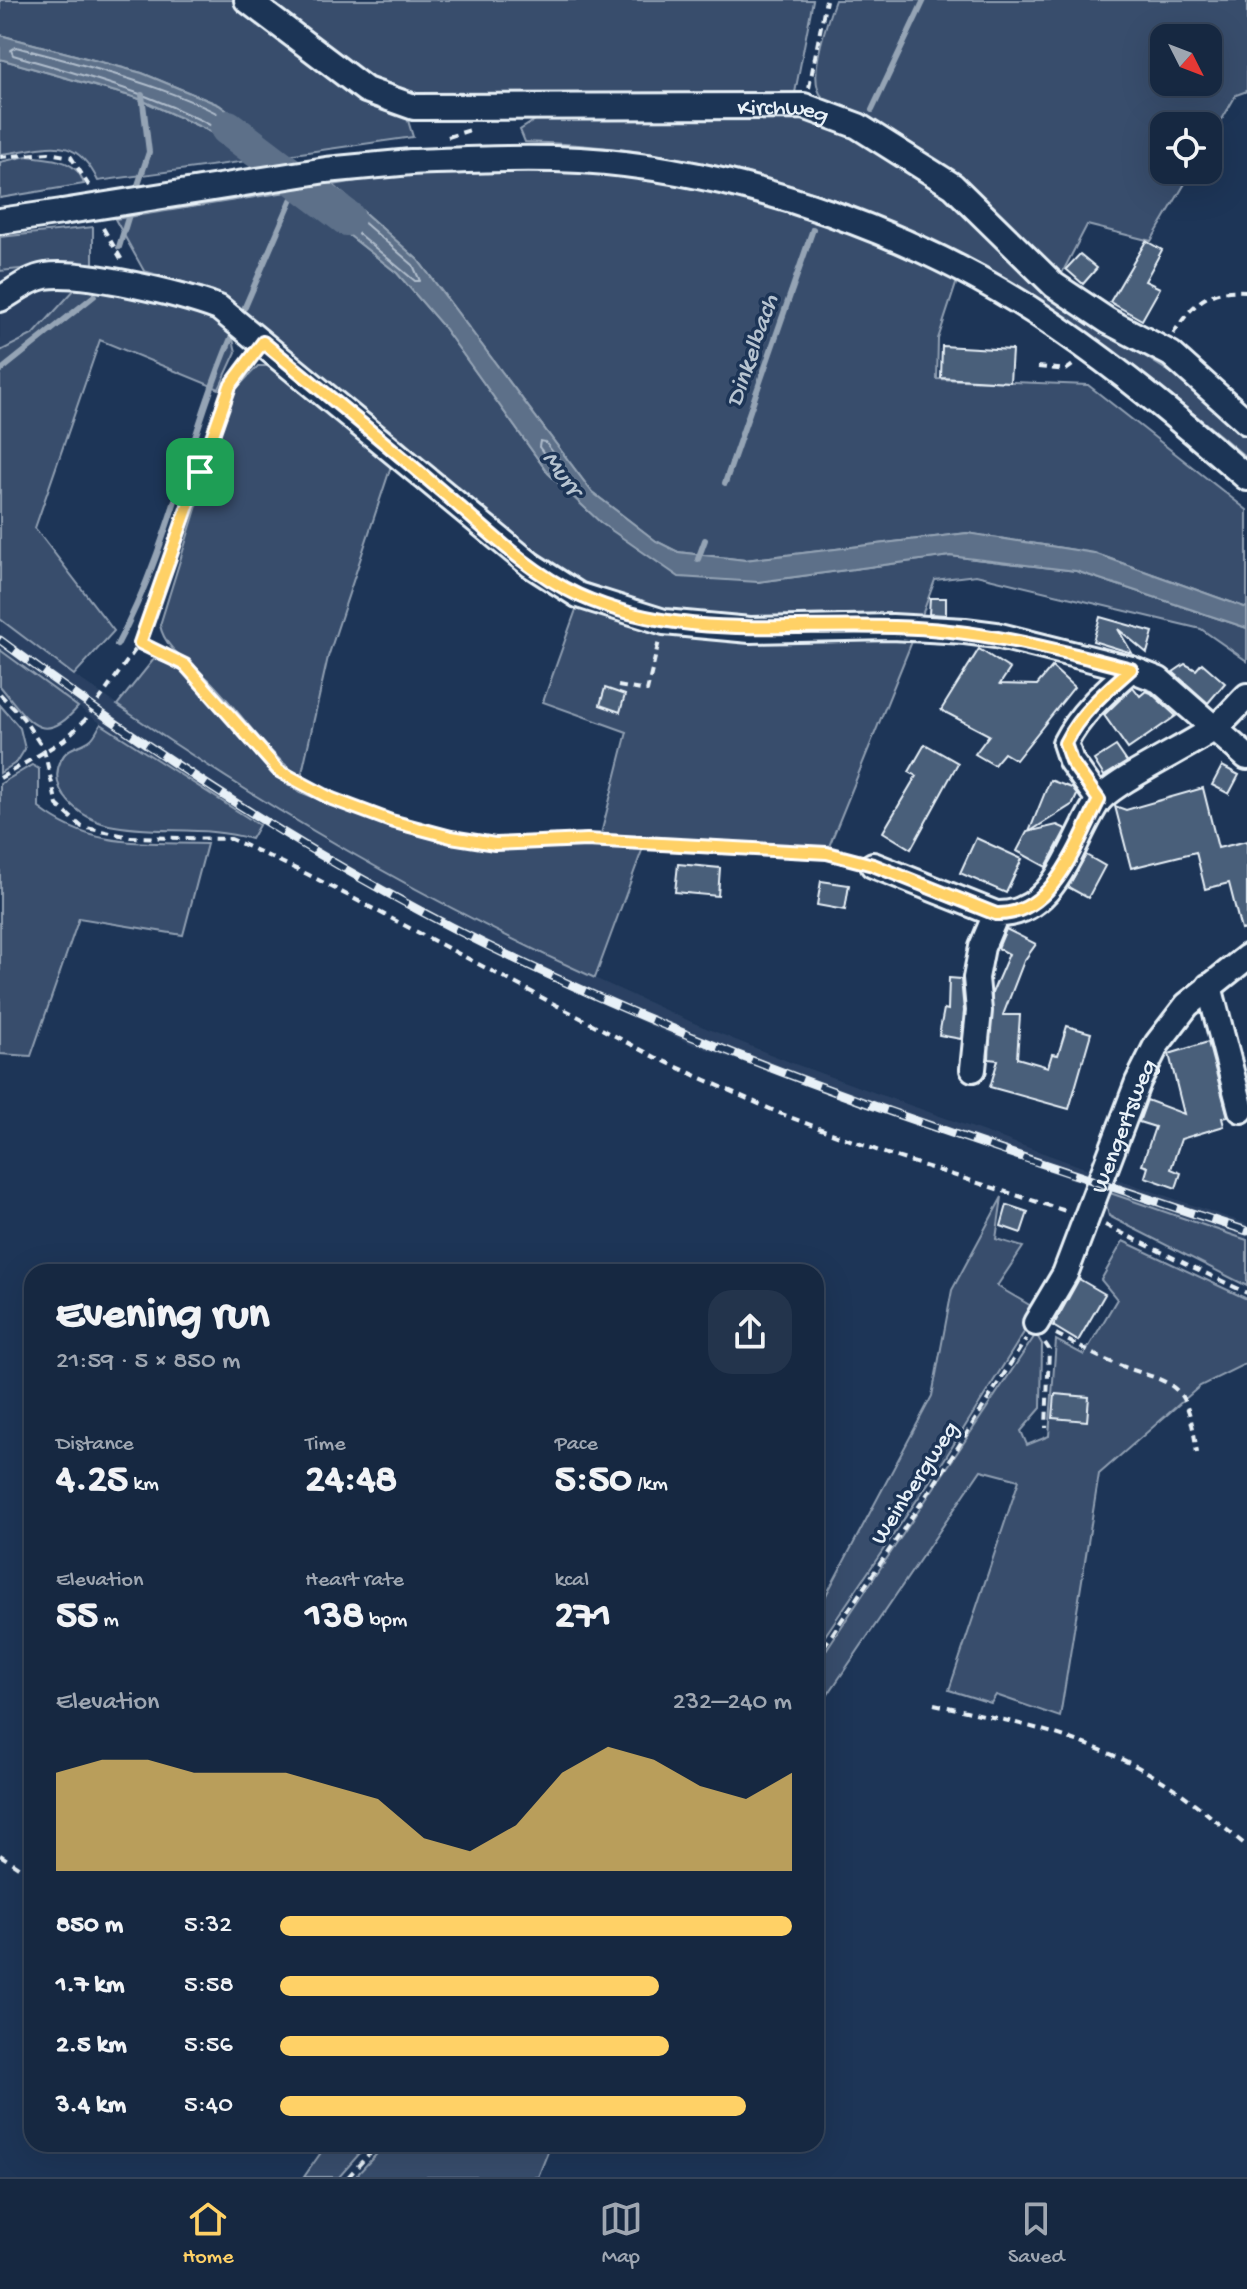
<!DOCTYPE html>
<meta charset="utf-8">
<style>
:root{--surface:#162841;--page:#23344c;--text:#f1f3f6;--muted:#9ea6b1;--line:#35445a;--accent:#ffd166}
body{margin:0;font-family:"Gochi Hand",sans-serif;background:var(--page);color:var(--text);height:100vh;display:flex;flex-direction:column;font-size:30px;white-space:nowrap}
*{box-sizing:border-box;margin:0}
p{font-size:26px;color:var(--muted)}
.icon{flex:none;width:44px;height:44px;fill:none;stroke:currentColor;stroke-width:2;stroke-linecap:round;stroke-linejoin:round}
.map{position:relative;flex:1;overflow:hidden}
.side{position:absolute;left:24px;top:1264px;width:800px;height:888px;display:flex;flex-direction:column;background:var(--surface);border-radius:24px;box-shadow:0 8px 32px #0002,0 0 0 2px var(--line)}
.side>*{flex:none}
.needle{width:52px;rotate:132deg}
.tools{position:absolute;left:1150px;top:24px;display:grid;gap:16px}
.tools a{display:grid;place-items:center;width:72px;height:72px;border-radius:16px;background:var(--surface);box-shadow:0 8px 32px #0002,0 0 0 2px var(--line);font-size:40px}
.pin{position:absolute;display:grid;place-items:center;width:68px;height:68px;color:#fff;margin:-34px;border-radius:16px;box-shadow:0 4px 12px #0006}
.round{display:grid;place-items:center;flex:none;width:84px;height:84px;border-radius:24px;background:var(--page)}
.summary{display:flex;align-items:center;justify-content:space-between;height:136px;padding:0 32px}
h1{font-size:44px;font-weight:700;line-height:60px}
.metrics{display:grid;grid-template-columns:repeat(3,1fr);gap:12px;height:136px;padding:8px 32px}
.metrics div{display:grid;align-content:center}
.metrics b{font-size:40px;font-weight:700}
.metrics small{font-size:22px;font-weight:400}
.metrics p{font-size:22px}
.chart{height:224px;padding:16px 32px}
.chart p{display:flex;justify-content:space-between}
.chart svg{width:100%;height:144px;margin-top:8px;fill:var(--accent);opacity:.7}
ul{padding:0 32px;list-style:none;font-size:26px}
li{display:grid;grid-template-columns:128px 96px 1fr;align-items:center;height:60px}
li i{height:20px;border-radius:10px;background:var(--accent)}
.dock{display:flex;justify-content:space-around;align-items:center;height:112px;border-top:2px solid var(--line);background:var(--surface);font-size:22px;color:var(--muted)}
.dock a{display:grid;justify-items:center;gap:4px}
.dock .current{color:var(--accent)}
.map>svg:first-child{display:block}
</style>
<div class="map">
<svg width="1247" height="2177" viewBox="0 0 1247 2177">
<rect width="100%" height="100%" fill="#1d3557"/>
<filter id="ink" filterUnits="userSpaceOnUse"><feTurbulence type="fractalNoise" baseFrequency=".0125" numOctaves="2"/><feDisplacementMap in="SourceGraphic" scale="16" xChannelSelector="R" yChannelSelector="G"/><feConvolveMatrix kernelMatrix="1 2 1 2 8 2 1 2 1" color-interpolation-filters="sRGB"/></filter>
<g filter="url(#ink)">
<g fill="#2a4162">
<path d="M61 265 93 268 34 334 0 351V271Z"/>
<path d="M0 619 74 675 232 783 362 860 526 947 696 1024 792 1063 1096 1172 1091 1186 691 1044 519 966 296 846 118 736 0 650Z"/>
<path d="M1117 1179 1247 1224V1242L1110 1193Z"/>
</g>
<g fill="#374d6c" stroke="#909fb2" stroke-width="2" fill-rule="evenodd">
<path d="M0 0H237L406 114 413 137 287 155 219 105 142 73 0 35Z"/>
<path d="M260 0H813L794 98 454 103 375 90Z"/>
<path d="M835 0H1247V91L1236 95 1208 144V126H1164V170H1193L1151 241 1087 225 1060 277C1003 224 950 169 884 127 866 116 824 111 818 89 811 68 827 21 835 0ZM1164 38H1208V82H1164Z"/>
<path d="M0 59 137 98 205 129 255 160 98 181C74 131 47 149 0 154Z"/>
<path d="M777 112 832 123 931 178 1116 338 1193 387 1247 437V458C1026 269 821 152 525 142L520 130 543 115Z"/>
<path d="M27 156C50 159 77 158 84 184L0 198V162Z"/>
<path d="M515 171C611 172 708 183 799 214 853 232 906 256 958 278L938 339 937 379 1088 385 1247 510V608L1094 553 967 533 745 560 678 552 656 541 592 492 418 260 333 185 398 174Z"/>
<path d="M293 191 397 273 442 325 548 473 601 523 758 582 950 556 1076 571 1247 628V661L1201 629 976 575 935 580 919 623H752L669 616 573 580 500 531 401 439 214 291 144 271 115 219Z"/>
<path d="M93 227V268L61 265 0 271V237Z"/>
<path d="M76 288C127 287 186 302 230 326L236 352 219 389 100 340 35 528 114 631 74 675 0 619V351L34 334Z"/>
<path d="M258 366H272L393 460 328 657 301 777C264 751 243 715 212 683 194 664 165 652 160 625L232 393Z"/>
<path d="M578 604 913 639 828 849 601 834 627 732 543 702Z"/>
<path d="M0 650 78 707C41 750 27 718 0 686Z"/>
<path d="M154 659 174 666 191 678 272 774 300 792 384 824 455 843 493 847 592 843 644 845 595 978C427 902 268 809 117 705Z"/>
<path d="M0 705 20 728 25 749 17 762 0 773Z"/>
<path d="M101 724 259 825 251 839C205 825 156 835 109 825 81 819 46 791 61 760 68 745 80 748 91 739 95 736 98 728 101 724Z"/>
<path d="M32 765 39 769V808C91 849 144 842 207 844L183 935 79 918 31 1056 0 1054V784Z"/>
<path d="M1110 1193 1247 1240V1286L1109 1216 1106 1204Z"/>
<path d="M1002 1197 996 1239 1023 1247 997 1286 1038 1310 944 1460 816 1649V1614L932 1396 952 1290Z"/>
<path d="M1123 1241 1247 1299V1363L1200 1386 1099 1474 1060 1717 996 1695 991 1703 949 1690 1019 1480 981 1470 816 1712V1665L1036 1334 1042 1344 1041 1408 1021 1431 1027 1445 1049 1436 1056 1340 1084 1355 1117 1299 1101 1280Z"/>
<path d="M327 2144H368L339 2177H304Z"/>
<path d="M386 2144H551L538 2177H355Z"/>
</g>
<g fill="#5d7089" stroke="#95a4b5" stroke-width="2">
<path d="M0 35 142 73 219 105 287 155 255 160 205 129 137 98 0 59Z"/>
<path d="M333 185 418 260 592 492 656 541 678 552 745 560 967 533 1094 553 1247 608V628L1076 571 950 556 758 582 679 577 601 523 548 473 442 325 397 273 293 191Z"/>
</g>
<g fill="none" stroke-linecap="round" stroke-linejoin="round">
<g stroke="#b0bdcc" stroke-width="2">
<path d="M16 47C65 60 238 102 258 147L252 149C171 98 104 81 13 55L11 50Z"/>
<path d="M331 194 413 265 420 281H415L319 201 321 195Z"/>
<path d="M540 441 545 442 565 468 564 474 559 473 539 447Z"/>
</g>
<g stroke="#95a4b5" stroke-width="6">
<path d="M872 110 924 0"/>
<path d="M135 194 149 152 142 95"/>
<path d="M119 247 131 208"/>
<path d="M245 307 299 182"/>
<path d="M0 371 94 296"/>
<path d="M725 483 813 229"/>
<path d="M698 559 705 540"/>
<path d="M117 645C169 549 188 439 231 338"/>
</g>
<path stroke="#5d7089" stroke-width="36" d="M228 128 347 218"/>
</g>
<g fill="#495e7a" stroke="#e8f1f8" stroke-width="2">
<path d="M1146 241 1162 250 1145 281 1160 288 1142 320 1110 302Z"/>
<path d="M1080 254 1097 268 1083 284 1066 269Z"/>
<path d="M942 346 1012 350 1010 382 941 378Z"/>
<path d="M930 598H946V615L929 614Z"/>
<path d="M1100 617 1153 632 1147 653 1118 629 1132 653 1093 641Z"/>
<path d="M979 649 1010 669 1000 684 1037 685 1052 667 1074 687 1016 760 1004 753 994 765 975 754 989 735 941 710Z"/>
<path d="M1202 663 1225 683 1208 703 1173 672 1185 664 1196 670Z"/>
<path d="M1133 687 1140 696 1146 691 1151 693 1176 716 1128 749 1104 715Z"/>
<path d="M605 688 625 695 620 712 600 705Z"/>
<path d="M925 744 958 763 911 849 883 832 916 776 909 772Z"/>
<path d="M1116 746 1127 762 1104 776 1094 760Z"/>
<path d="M1222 766 1239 775 1229 794 1212 785Z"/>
<path d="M1050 780 1072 788 1077 795 1073 804 1029 832Z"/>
<path d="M1203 788 1218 848 1247 841V929L1241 930 1229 883 1205 889 1196 852 1131 868 1115 806 1126 810Z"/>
<path d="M1057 825 1066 829 1046 867 1017 851 1027 832Z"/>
<path d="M976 838 1022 859 1006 893 960 873Z"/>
<path d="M1086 855 1105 866 1088 898 1068 887Z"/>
<path d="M678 864 720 868 718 896 675 892Z"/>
<path d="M821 881 849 885 845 910 817 905Z"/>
<path d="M1006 929 1036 944 1024 961 1003 1015H1020L1017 1058 1048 1067 1052 1054 1058 1055 1067 1026 1091 1033 1069 1109 990 1087 998 1060 989 1059 992 993 1009 954 998 948Z"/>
<path d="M949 978 961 979 964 1011 961 1039 939 1035 944 1009 948 1010Z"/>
<path d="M1208 1042 1228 1117 1222 1118 1224 1126 1181 1139 1171 1169 1181 1173 1176 1188 1145 1177 1148 1167 1142 1165 1155 1127 1139 1122 1147 1100 1184 1114 1169 1054Z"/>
<path d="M1007 1205 1028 1212 1021 1233 1001 1226Z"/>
<path d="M1079 1279 1105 1294 1078 1341 1053 1326Z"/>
<path d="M1055 1394 1089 1397 1087 1421 1053 1418Z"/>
</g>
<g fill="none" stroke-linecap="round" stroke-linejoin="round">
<g stroke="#e8f1f8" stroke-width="30">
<g id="minor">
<path id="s1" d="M247 0 366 90 414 107 804 106 858 126 953 186 1054 285 1108 321 1171 354 1247 422"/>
<path d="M411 162C467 160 524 157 580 160 742 170 925 235 1057 327 1123 372 1186 425 1247 478"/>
<path d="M0 221 62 212"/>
<path d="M0 299C13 292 30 278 45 276 83 270 182 294 219 308L531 565 578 595 664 622 750 630 892 627 965 631 996 635 1131 669 1159 680 1247 757"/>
<path d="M1099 800 1071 761 1065 743C1080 713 1106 691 1131 669"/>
<path d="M873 865 996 914"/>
<path d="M1209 986 1241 1110"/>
<path d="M973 1069 979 1011 976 978 982 947 996 914C1056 916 1070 844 1097 803 1111 782 1192 745 1216 727 1227 718 1237 706 1247 696"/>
<path id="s2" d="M1036 1323 1065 1274 1138 1082 1157 1044 1187 1005 1247 957"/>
</g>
</g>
<g stroke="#e8f1f8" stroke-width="4" stroke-dasharray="8 6" stroke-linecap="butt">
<path d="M809 88 826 0"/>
<path d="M448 137 470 130"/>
<path d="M0 157 49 153 71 157 89 186"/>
<path d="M103 228 123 262"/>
<path d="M1173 334C1193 303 1208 288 1247 291"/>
<path d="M1038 367 1066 370 1074 364"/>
<path d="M140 643 185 665 279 771 332 799 391 821 451 837 495 844 587 840 827 853 853 860"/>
<path d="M618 686 647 691 659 641"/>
<path d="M0 694 23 718 44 750 57 805 82 827 130 837 231 839 307 874 655 1057 779 1113 887 1154 1066 1211"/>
<path d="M0 778 64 740 85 720 140 643 230 386 250 360"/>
<path d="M1105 1225 1247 1293"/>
<path d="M1056 1334C1072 1342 1089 1353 1106 1360 1172 1387 1186 1372 1197 1453"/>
<path d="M1045 1343 1049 1349 1046 1428"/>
<path d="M816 1658 943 1471 1026 1339"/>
<path d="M934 1704C1011 1721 1085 1736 1154 1776 1187 1794 1217 1823 1247 1846"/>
<path d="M0 1855 32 1876"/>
<path d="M348 2177 378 2144"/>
</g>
<use href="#minor" stroke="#1d3557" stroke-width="24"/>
<g stroke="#e8f1f8" stroke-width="9">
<path id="rail" d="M0 640C165 763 341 877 528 965 759 1074 1005 1152 1247 1231"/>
</g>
<use href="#rail" stroke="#1d3557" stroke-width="6" stroke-dasharray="18" stroke-linecap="butt"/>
<g stroke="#e8f1f8" stroke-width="30" stroke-linecap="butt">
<path id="minor-bridge" d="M62 212 326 170 411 162"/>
</g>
<use href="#minor-bridge" stroke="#1d3557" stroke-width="24"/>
</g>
</g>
<g fill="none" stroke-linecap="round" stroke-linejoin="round" filter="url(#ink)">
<g stroke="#fff" stroke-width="16">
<path id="route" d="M263 342C322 391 381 439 439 489 482 525 526 571 578 595 679 641 787 623 894 627 976 629 1051 648 1131 669 1106 691 1080 713 1065 743L1071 761 1099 800C1077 843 1053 916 996 914L873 865 827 853 587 840 495 844 451 837 391 821 332 799 279 771 185 665 140 643 230 386Z"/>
</g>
<use href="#route" stroke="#ffd166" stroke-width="10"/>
</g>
<g text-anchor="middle" stroke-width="7" stroke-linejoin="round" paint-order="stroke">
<g font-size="24" fill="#e8f1f8" stroke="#1d3557">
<text dy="8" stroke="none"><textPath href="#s1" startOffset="570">Kirchweg</textPath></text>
<text dy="8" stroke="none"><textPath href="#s2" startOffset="216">Wengertsweg</textPath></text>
<text transform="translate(913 1482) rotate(-57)" y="8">Weinbergweg</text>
</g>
<g font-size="26" font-style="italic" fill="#b7c4d1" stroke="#1d3557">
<text transform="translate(750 350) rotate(-71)" y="9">Dinkelbach</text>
<text transform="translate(564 472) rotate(54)" y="9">Murr</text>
</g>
</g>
</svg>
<div class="tools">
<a><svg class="needle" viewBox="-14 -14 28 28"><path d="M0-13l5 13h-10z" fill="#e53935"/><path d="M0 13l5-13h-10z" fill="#9ea6b1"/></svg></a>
<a><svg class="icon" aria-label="locate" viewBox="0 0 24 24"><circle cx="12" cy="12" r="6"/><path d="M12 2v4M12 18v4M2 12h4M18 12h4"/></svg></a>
</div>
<div class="pin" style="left:200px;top:472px;background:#1e9e55"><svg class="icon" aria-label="arrive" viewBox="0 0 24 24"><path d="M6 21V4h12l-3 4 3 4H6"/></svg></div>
<section class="side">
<div class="summary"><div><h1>Evening run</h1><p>21:59 · 5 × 850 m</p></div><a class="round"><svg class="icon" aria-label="share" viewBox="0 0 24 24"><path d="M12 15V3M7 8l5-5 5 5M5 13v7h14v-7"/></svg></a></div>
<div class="metrics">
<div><p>Distance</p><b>4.25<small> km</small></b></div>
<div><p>Time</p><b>24:48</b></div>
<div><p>Pace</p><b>5:50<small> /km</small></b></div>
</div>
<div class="metrics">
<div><p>Elevation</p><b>55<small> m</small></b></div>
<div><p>Heart rate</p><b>138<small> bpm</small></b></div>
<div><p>kcal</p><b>271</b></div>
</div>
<div class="chart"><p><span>Elevation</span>232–240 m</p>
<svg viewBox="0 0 160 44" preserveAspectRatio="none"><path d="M0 44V14L10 10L20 10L30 14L40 14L50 14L60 18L70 22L80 34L90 38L100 30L110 14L120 6L130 10L140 18L150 22L160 14V44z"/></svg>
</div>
<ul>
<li><b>850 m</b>5:32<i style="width:100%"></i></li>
<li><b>1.7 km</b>5:58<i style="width:74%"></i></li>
<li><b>2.5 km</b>5:56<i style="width:76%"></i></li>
<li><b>3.4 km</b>5:40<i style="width:91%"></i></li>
</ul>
</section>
</div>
<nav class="dock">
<a class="current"><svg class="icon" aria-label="home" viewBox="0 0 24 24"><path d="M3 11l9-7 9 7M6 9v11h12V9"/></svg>Home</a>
<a><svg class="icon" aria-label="map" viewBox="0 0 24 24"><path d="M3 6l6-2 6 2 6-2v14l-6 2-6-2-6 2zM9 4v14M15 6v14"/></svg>Map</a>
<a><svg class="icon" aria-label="saved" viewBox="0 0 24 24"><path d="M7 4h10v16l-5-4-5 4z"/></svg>Saved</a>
</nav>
